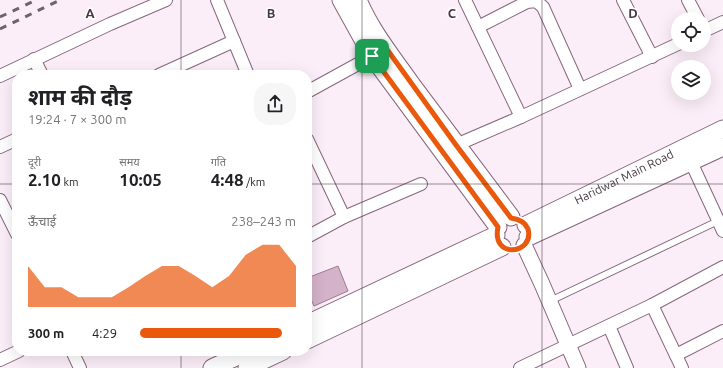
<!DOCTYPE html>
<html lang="hi">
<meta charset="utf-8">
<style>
:root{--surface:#fff;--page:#f6f6f6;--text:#202124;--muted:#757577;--accent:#ea580c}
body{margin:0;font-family:Ubuntu,"Noto Sans Devanagari",sans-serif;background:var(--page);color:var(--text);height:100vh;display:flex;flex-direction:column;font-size:15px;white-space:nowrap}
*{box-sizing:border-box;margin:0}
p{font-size:13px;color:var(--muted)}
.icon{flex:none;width:22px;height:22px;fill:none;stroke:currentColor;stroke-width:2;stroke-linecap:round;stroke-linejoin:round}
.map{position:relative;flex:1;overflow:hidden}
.side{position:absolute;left:12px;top:70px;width:300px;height:286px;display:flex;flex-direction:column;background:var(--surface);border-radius:16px;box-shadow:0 4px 16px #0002}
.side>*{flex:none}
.controls{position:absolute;left:671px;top:12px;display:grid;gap:8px}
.controls a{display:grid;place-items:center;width:40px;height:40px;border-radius:50%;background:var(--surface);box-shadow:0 4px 16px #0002;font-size:20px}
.pin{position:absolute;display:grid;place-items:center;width:34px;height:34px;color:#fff;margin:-17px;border-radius:8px;box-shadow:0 2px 6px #0006}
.round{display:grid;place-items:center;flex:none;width:42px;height:42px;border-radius:16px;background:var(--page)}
.head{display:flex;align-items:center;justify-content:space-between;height:68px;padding:0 16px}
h1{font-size:22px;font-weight:700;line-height:30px}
.figures{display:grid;grid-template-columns:repeat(3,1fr);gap:6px;height:68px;padding:4px 16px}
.figures div{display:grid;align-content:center}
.figures b{font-size:17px;font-weight:700}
.figures small{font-size:11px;font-weight:400}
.figures p{font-size:11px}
.chart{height:112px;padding:8px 16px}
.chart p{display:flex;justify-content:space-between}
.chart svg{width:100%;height:72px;margin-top:4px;fill:var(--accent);opacity:.7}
ul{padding:0 16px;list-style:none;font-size:13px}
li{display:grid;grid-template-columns:64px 48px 1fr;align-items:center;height:30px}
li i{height:10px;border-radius:5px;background:var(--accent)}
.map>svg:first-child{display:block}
</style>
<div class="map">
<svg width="723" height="368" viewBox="0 0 723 368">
<rect width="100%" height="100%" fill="#fceef8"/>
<path fill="#d3b2ca" stroke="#9c7d94" d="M338 266 348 291 314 306 307 290V278Z"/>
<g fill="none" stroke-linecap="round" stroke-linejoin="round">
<g stroke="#85677d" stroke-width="8">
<path id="service" d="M550 301 718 221"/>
</g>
<g stroke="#85677d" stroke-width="14">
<g id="minor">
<path d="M217 0 248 75"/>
<path d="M465 0 521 117"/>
<path d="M623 0 652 57"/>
<path d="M688 0 698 19"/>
<path d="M478 27 527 2 536 1 543 7 580 89"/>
<path d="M704 31 723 22"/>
<path d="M34 59 42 75"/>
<path d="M159 75 234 41"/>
<path d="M0 76 110 24 166 0"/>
<path d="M307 92 378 53"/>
<path d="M307 139 344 217"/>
<path d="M456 145 521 117 678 44"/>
<path d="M0 147 17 139"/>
<path d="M691 162 723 231"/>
<path d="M0 200 17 234"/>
<path d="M307 237 344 217 421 184"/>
<path d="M652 305 682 368"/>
<path d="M609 326 627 368"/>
<path d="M72 351 80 368"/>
<path d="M676 355 723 331"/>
<path d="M0 360 19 351"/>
<path d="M520 368 652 305 723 267"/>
</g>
</g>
<g stroke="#85677d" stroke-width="17">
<path id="tertiary" d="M524 245 542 284 578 368"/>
</g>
<g stroke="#85677d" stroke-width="19">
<g id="secondary">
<path d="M341 0 372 56 498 227"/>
<path d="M358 0C371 31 393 58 412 85 445 129 478 173 511 217"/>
<path id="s1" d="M526 225 723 129"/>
<path d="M528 237 723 147"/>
<path d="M307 324 496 235"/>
<path d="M307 340 502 247"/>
<path d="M212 368 249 351"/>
<path d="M247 368 283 351"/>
</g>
</g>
<use href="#service" stroke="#fff" stroke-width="6"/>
<use href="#minor" stroke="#fff" stroke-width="12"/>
<use href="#tertiary" stroke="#fff" stroke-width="15"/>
<use href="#secondary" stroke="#fff" stroke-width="17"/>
<g stroke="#70626c" stroke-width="3" stroke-dasharray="7 7" stroke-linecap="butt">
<path d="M0 17 36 0"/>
<path d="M0 29 60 0"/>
</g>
</g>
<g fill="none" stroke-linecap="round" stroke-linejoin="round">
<g stroke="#fff" stroke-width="8">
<path id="route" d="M386 48 456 145 511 218C518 219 525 221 528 229 535 254 491 260 498 227L372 56Z"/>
</g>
<use href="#route" stroke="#ea580c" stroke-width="5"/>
</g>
<path fill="none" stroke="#463842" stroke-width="1" stroke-opacity="0.55" d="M181 0V75M362 0V368M542 0V368M0 184H17M307 184H723M181 351V368"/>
<g text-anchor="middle" stroke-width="3" stroke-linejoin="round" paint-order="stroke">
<g font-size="12" fill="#463842" stroke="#fff">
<text dy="4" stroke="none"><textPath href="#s1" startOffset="109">Haridwar Main Road</textPath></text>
</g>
</g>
<g font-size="13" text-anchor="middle" font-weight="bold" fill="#463842" stroke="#fff" stroke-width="3" stroke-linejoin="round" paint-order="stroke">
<text x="90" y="18">A</text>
<text x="271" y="18">B</text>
<text x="452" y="18">C</text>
<text x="633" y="18">D</text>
</g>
</svg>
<div class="controls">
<a><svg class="icon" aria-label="locate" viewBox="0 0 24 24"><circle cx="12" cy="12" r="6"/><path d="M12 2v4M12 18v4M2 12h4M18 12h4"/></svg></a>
<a><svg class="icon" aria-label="layers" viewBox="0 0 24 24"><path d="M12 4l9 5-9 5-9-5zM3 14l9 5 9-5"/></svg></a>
</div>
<div class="pin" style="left:372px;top:56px;background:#1e9e55"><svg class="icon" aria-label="arrive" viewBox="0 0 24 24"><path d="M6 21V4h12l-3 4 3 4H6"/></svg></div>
<section class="side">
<div class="head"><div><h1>शाम की दौड़</h1><p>19:24 · 7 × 300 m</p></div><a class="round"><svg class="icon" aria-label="share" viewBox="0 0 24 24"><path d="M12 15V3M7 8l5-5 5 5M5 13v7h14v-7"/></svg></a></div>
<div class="figures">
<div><p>दूरी</p><b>2.10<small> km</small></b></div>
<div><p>समय</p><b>10:05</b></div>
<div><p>गति</p><b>4:48<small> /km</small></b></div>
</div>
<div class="chart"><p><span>ऊँचाई</span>238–243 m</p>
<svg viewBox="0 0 160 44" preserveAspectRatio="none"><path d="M0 44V19L10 32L20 32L30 38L40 38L50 38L60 32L70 25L80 19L90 19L100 25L110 32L120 25L130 12L140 6L150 6L160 19V44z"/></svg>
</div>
<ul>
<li><b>300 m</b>4:29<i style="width:91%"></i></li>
</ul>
</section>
</div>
